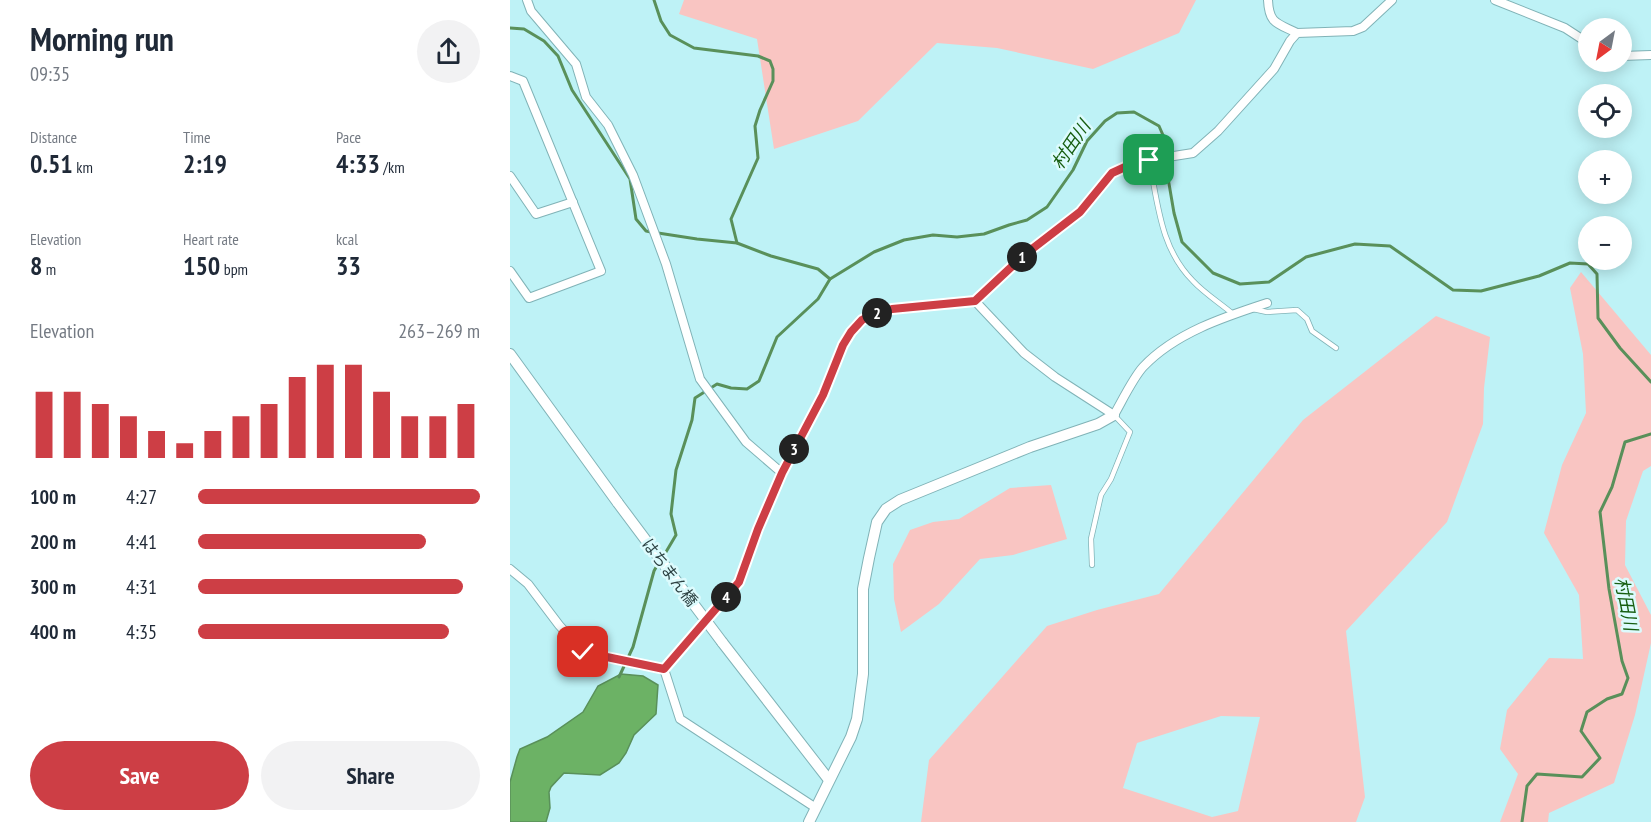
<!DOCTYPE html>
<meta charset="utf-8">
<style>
:root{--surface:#fff;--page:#f2f2f3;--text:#1f2937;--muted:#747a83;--accent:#cd3e45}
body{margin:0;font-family:"PT Sans Narrow","Noto Sans JP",sans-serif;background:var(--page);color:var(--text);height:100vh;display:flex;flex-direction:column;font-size:22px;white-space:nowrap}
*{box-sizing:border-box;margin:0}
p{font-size:20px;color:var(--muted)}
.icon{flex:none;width:33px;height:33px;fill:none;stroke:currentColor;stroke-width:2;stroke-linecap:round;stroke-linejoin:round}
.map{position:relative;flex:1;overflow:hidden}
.details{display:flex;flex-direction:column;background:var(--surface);width:510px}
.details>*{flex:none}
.needle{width:39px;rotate:212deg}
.controls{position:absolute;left:1068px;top:18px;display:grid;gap:12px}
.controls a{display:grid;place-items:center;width:54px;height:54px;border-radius:50%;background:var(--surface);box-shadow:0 3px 15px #0003;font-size:30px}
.pin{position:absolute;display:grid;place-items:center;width:51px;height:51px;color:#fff;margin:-26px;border-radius:12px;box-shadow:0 3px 9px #0006}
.km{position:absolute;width:30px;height:30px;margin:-15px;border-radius:50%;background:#222;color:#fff;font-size:16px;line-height:30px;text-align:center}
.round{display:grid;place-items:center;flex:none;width:63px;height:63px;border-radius:32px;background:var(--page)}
.overview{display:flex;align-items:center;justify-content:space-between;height:102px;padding:0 30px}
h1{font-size:33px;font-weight:600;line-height:45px}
.metrics{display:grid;grid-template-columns:repeat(3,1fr);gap:9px;height:102px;padding:6px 30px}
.metrics div{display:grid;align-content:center}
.metrics b{font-size:26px;font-weight:600}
.metrics small{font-size:16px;font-weight:400}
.metrics p{font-size:16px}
.chart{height:168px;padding:12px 30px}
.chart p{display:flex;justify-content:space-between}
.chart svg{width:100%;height:108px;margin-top:6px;stroke:var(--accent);stroke-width:6}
.button{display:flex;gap:12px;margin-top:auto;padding:12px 30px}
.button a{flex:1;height:69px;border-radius:36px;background:var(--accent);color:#fff;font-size:24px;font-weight:600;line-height:69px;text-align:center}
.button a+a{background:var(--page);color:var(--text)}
ul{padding:0 30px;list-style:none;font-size:20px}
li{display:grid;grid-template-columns:96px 72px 1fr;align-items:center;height:45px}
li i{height:15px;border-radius:8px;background:var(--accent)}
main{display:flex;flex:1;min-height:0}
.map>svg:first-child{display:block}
</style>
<main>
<section class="details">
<div class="overview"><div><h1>Morning run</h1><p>09:35</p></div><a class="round"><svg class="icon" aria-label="share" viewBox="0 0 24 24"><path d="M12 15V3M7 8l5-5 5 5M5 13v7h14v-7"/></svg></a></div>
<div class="metrics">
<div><p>Distance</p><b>0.51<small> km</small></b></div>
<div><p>Time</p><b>2:19</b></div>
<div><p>Pace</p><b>4:33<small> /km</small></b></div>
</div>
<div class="metrics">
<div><p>Elevation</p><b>8<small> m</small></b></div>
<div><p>Heart rate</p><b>150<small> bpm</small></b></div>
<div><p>kcal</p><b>33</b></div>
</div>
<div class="chart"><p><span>Elevation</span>263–269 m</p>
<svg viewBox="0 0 160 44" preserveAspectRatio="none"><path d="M5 44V17M15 44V17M25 44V22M35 44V27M45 44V33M55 44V38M65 44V33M75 44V27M85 44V22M95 44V11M105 44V6M115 44V6M125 44V17M135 44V27M145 44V27M155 44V22"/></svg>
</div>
<ul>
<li><b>100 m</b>4:27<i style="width:100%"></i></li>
<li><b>200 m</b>4:41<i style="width:81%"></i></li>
<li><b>300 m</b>4:31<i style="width:94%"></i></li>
<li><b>400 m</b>4:35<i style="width:89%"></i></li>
</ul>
<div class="button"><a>Save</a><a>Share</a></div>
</section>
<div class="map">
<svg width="1141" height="822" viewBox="0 0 1141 822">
<rect width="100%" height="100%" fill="#bef2f6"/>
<g fill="#f9c5c2" fill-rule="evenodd">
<path d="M174 0H686L669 33 583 69 487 48 427 43 348 121 264 149 247 39 169 14Z"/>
<path d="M1071 272 1141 355V466L1133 471 1116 521 1115 565 1141 615V643L1125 715 1104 783 1039 813 1038 822H990L1008 774 990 749 997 710 1039 658 1073 659 1069 595 1034 533 1052 465 1076 413 1073 354 1060 288Z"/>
<path d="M926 316 980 337 974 388 973 424 937 522 836 631 855 797 846 822H411L419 760 537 626 587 610 649 594 793 420ZM711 716 750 717 728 811 702 817 613 788 627 743Z"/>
<path d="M541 485 557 539 503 555 470 559 429 604 391 632 384 599 383 564 400 530 423 522 449 519 500 488Z"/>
</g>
<path fill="#6cb265" stroke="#59905a" stroke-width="1.5" d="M111 674 133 676 148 685 146 714 124 735 116 753 109 763 90 775 54 773 41 787 39 792 40 808 36 822H0V782L7 757 10 749 37 737 73 712 88 686Z"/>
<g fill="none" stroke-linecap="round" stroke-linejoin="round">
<g stroke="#59905a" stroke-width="3">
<path d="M144 0 151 21 160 35 184 48 248 56 260 61 263 69V81L250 110 245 126 248 158 221 219 227 243"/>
<path d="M0 28 14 29 34 41 48 56 62 90 120 179 126 219 136 231 141 232"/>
<path d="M148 233 187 239 227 243 261 256 308 269 320 279"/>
<path d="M153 557 166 535 161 514 166 470 182 420 185 398 207 384 221 388 237 389 249 381 267 337 308 299 320 279 364 252 394 240 423 235 447 237 474 234 499 225 517 220 537 207 563 170 577 141 595 121 607 113 624 112 649 126 656 142 657 172 664 213 672 242 703 273 730 284 759 282 796 257 845 244 880 246 943 290 971 291 1029 276 1060 263 1078 264 1087 274 1088 318 1110 348 1141 382"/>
<path d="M109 677 123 647 144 571 149 562"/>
<path d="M1012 822 1017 786 1027 774 1072 777 1090 758 1071 731 1077 712 1097 699 1112 694 1118 678 1112 661 1099 589 1090 512 1102 487 1115 442 1141 434"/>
</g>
<g stroke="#81b3b7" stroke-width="6">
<g id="service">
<path d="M639 160C648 203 650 248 683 281 694 293 710 303 723 314"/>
<path d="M743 309 757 312 787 310 797 319 802 331 826 348"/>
<path d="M582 565 581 539 591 495 601 479 620 432 604 415"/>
</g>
</g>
<g stroke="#81b3b7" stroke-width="10">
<g id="minor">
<path d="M17 0 21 11 66 64 76 97 98 125 123 175 156 264 190 379 236 442 272 473"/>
<path d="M758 0C759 24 767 23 787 33"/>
<path d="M985 0 1055 28 1078 43"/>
<path d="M1112 56 1141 55"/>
<path d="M0 76 13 81 91 271 19 298 0 271"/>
<path d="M0 176 26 214 63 202"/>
<path d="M465 301 514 353 545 377 604 415C612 401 623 378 633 367 665 333 714 317 757 303"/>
<path d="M0 569 18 584 49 625 73 652 154 669 229 582 248 529 272 473 313 395 333 345 341 332 352 320 363 314 382 309 465 301 513 256 570 212 602 173 626 162 683 153 708 131 764 69 780 41 787 33 843 31 853 27 882 0"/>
<path d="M154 669 170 719 306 808"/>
</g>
</g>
<g stroke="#81b3b7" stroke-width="12">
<g id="tertiary">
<path d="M0 354 108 503"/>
<path d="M212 642 319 780"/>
<path d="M299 822 341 737 347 719 353 674V589L359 558 367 522 376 509 390 500 520 447 588 424 604 415"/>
</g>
</g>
<use href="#service" stroke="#fff" stroke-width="4.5"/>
<use href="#minor" stroke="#fff" stroke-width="8"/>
<use href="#tertiary" stroke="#fff" stroke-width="10"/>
<g stroke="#81b3b7" stroke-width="12" stroke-linecap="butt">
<path id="tertiary-bridge" d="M108 503 212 642"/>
</g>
<use href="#tertiary-bridge" stroke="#fff" stroke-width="10"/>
</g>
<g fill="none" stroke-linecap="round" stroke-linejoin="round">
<g stroke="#fff" stroke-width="12">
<path id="route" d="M73 652 154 669 229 582 248 529 272 473 313 395 333 345 341 332 352 320 363 314 382 309 465 301 513 256 570 212 602 173 626 162 639 160"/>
</g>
<use href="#route" stroke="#cd3e45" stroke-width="8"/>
</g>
<g text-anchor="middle" stroke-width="5" stroke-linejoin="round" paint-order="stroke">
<g font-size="16" fill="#2c4142" stroke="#dcfbfd">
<text transform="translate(160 572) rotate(53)" y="6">はちまん橋</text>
</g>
<g font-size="18" font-style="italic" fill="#175e11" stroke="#dcfbfd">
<text transform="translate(561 145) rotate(-56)" y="6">村田川</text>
<text transform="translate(1116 604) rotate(79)" y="6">村田川</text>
</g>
</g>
</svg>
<div class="controls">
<a><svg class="needle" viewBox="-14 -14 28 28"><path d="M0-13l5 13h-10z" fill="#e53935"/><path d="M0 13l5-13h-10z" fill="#747a83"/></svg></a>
<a><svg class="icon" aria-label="locate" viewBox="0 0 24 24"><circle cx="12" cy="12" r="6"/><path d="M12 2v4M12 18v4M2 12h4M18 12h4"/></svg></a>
<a>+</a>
<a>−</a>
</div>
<div class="pin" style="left:639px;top:160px;background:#1e9e55"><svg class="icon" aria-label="arrive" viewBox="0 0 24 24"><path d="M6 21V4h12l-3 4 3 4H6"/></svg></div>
<div class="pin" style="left:73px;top:652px;background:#d93025"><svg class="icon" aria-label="check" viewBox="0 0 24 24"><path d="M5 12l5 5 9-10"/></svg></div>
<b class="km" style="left:512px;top:257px">1</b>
<b class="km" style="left:367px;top:313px">2</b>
<b class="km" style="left:284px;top:449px">3</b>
<b class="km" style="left:216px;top:597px">4</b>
</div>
</main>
